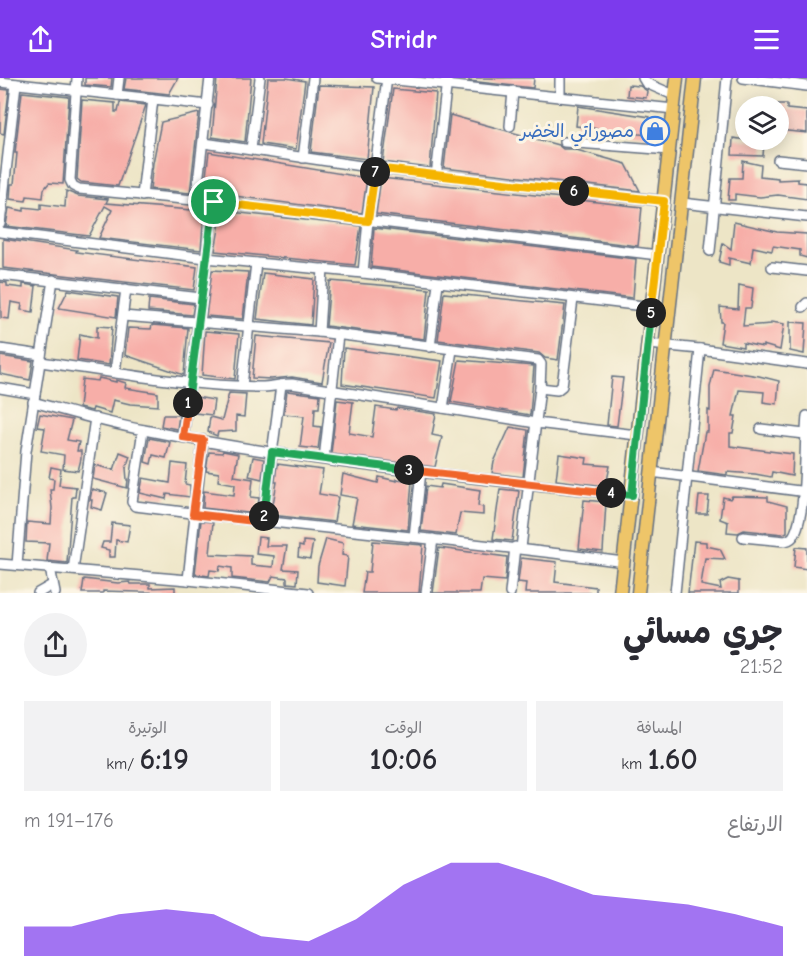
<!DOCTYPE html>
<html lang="ar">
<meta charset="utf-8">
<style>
:root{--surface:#fff;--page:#f2f2f3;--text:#2b2b33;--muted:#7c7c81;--accent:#7c3aed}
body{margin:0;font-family:"Comic Neue","Playpen Sans Arabic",sans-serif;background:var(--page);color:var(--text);direction:rtl;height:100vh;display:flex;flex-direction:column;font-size:22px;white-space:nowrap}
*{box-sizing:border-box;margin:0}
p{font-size:20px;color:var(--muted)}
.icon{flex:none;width:33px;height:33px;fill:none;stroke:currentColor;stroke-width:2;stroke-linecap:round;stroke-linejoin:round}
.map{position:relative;height:515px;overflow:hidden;direction:ltr}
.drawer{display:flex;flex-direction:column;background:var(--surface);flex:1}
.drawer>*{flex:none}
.tools{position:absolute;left:735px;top:18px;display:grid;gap:12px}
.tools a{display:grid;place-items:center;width:54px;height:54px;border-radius:50%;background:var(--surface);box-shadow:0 3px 15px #0003;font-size:30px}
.pin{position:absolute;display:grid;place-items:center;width:51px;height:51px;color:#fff;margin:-26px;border:3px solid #fff;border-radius:50%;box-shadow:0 2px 6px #0007}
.km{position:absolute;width:30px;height:30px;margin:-15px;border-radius:50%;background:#222;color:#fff;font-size:16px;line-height:30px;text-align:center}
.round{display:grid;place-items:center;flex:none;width:63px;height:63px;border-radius:32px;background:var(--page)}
.headline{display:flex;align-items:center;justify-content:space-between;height:102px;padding:0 24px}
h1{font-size:33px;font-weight:700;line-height:45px}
.figures{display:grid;grid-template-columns:repeat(3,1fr);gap:9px;height:102px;padding:6px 24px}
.figures div{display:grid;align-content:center;border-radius:0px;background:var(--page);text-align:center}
.figures b{font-size:30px;font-weight:700}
.figures small{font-size:16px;font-weight:400}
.figures p{font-size:16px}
.chart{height:168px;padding:12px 24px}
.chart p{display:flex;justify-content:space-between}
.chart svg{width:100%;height:108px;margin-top:6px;fill:var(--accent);opacity:.7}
header{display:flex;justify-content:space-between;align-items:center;height:78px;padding:0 24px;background:var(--accent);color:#fff;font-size:27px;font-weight:700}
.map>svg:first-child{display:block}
</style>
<header><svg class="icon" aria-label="menu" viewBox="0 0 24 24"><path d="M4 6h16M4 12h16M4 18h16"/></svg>Stridr<svg class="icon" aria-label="share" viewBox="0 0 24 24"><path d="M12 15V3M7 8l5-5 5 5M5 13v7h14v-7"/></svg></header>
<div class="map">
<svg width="807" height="515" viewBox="0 0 807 515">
<rect width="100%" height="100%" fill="#fcf5e5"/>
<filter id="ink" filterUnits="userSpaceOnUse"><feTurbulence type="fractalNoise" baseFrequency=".0167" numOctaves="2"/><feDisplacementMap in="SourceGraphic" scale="12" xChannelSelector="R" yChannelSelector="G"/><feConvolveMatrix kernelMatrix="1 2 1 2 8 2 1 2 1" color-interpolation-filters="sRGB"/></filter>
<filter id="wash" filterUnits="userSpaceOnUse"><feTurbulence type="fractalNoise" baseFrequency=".008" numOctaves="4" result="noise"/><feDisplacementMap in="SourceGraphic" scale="24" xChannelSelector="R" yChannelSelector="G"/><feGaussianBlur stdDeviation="1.35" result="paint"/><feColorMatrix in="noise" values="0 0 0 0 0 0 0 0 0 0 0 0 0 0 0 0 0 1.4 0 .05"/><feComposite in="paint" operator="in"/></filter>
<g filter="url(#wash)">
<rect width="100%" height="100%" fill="#ede5c6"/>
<g id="blocks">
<g fill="#f7aea8">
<path d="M85 0H112L111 9 85 7Z"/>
<path d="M126 0H178L169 16 124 11Z"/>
<path d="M251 0 245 64 212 59 217 0Z"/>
<path d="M268 0H286L305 3 296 71 261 66Z"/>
<path d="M469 0H534L533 10 469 3Z"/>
<path d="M319 7 374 9 367 81 311 74Z"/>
<path d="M628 7 640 8 647 13 646 20 627 18Z"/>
<path d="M0 11 9 12 4 56 0 55Z"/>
<path d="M393 11 436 15 430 90 383 84Z"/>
<path d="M22 14 69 19 63 106 49 105 44 111 43 120 27 118 26 123 10 121 11 106H14L17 75H15Z"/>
<path d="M82 22 115 25V34H118L120 24 146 27 118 108 81 104 77 101Z"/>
<path d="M778 26H787V31L807 33V55L778 52Z"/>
<path d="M578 28 650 39 647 57 576 48Z"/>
<path d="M199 35 190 115 150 111 153 85 161 44Z"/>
<path d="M450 37 558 67 563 71H573L626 86 640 113 444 90Z"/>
<path d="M733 60 764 65 763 78 732 77Z"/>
<path d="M209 74 367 100 362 135 204 114Z"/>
<path d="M743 83 761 87 760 98 778 100V102L798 101V104L807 105V121L778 117 760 119 735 116V122H728L730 100H742Z"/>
<path d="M381 100 642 129 638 168 376 136Z"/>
<path d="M66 113 78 118 108 121 106 125 204 133 201 172 99 160 112 132 105 128 89 158 6 148 9 130 24 133V129L41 131V126L65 129Z"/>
<path d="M222 133 361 148 355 187 215 173Z"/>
<path d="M734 144 777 154 807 156V180L800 178V172L773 168 772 173 753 169 751 185 729 180V187L719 184 723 165 731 171Z"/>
<path d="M374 150 636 181 633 220 371 189Z"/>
<path d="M3 161 77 172 76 174 197 189 194 212 3 190Z"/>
<path d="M212 192 248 194 243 241 206 238Z"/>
<path d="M263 195 314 201 311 247 257 241Z"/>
<path d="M330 203 429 211 424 261 326 248Z"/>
<path d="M0 204 7 205V208L23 210V206L36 208 33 234 21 232 22 226 11 224 9 241 1 240Z"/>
<path d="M739 207 753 210 751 230H745L743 248 771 246V244L784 246 780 272 763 267V269L743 265V269L720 265 723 244H721L720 229 738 231Z"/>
<path d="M68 212 118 219 116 239 59 230Z"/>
<path d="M444 215 565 227 558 282 545 280 539 275 438 262Z"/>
<path d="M149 221 194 226 192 237 148 233Z"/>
<path d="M790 244 806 245 804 276 790 273Z"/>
<path d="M152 247 188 250 184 297 125 277 128 250 151 251Z"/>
<path d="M97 248 112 249 109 287 77 282 80 256 97 260Z"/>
<path d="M205 253 239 256 235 301 202 297Z"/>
<path d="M256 258 329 265 322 304 292 299 271 301 252 300Z"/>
<path d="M344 270 442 283 436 320 342 306Z"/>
<path d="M0 278 33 283 30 302 0 296Z"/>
<path d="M459 282 534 288 530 337 451 324Z"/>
<path d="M714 291 759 298 779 303 777 326 763 324 764 314 739 312 733 338H736L733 355H730V368L793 376 792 398 772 394 771 399 755 396 727 394V397L698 393 705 354H708V332L710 333V309Z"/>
<path d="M612 299 623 300 617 348 607 347Z"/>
<path d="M99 300 116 304V302L126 305 125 310 158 315V328L130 326 113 322 110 335 93 330 92 333 79 330 82 301 98 303Z"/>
<path d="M287 313 320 317 319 330H315L314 348 321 349 318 371 300 369 304 338 284 336Z"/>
<path d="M229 315 246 316 244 339 236 338V353L218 354 217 358 208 354 210 339 222 342Z"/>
<path d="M196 319 214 322 212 337 195 335Z"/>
<path d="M337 322 353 324 349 355 372 359 376 329 396 332 397 330 436 336 432 357 442 359 435 389 331 376Z"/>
<path d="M40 336 72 342 67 362 79 364 77 373H81V381L78 393 63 391 64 377 41 373 45 350 37 349Z"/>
<path d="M163 337H179L177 351 161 348Z"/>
<path d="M510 349 528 352 523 399 492 395 494 384Z"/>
<path d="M149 360 170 364 166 380 153 377 151 386 145 384Z"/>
<path d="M223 373 238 376 234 398 253 401 251 419 259 420 257 436 203 430 204 413 234 417 235 406 218 403 219 395 206 393 209 374 222 375Z"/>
<path d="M120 374 130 378 126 390 127 402H128L127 410 93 401 95 387 114 392Z"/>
<path d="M559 376 587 380 586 386 610 388 606 408 556 402Z"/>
<path d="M253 379 264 381 262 401 249 398Z"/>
<path d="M172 385 187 387 185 406 190 407V419L167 416 166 421 140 415 143 400 170 405Z"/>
<path d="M277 386 323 392 319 416 338 419 334 444 271 437 277 404H275Z"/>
<path d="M51 389 61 391 59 407 76 409 75 419H72L67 485 47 483 49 465 26 464 27 444 51 446 52 430 50 411H53L54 401 49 400Z"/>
<path d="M343 396 378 405 379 399 397 403V401L412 403 408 452 352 446 357 420 340 417Z"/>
<path d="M441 406 480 412 478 428 483 429V437L460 435 456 457 421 453 426 408 440 410Z"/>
<path d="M92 411 107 415 102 432 91 429 92 422H90Z"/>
<path d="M500 411 519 413 512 463 493 461Z"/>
<path d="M699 418H709L707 436H697Z"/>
<path d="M732 418 768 419V423L787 428V454L783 456 744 452 738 455 727 454 728 444 720 441 723 419 730 421Z"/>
<path d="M584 422 606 424 603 474 579 471Z"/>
<path d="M201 443 213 444 210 476 251 478V487L273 489 274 478 256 476 258 459 267 460 266 468H287L283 491 298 492 297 506 287 505V500L273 498 270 504 232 500V490L220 488 219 493 210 492 209 498 195 496Z"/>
<path d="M112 445 130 447 127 464 116 462 115 479H109V472L101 470 103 464H110Z"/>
<path d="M326 461 343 465 342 477 348 478 345 508 317 504 318 488Z"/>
<path d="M303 463 313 464 310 481 298 479 299 468 303 469Z"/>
<path d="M373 463 423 467 419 515H362L365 494H370Z"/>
<path d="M694 463 706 464V468L720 471 725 481 705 480 701 507 721 511 720 505 728 501 739 503V515H688Z"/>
<path d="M796 469 807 470V491L794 489Z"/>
<path d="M439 470 507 479 505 503 482 501 480 515H433Z"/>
<path d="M521 480 557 484 555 504 596 509V515H525L526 505 518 504Z"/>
<path d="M84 501 118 505 130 504 131 506H150V510L175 509V515L103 513V515H82Z"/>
</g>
</g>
</g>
<g filter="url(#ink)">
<use href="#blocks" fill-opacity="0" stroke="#646f82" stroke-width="1.5"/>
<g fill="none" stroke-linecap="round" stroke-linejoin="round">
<g stroke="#646f82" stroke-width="12">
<g id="minor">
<path d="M77 0 70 102 73 108 79 111 214 124 658 177"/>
<path d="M377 0 674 31"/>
<path d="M643 0 646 5 676 18"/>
<path d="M743 0 807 8"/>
<path d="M0 4 208 27"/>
<path d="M117 17 119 0"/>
<path d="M560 19V0"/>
<path d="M510 48 513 13"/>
<path d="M564 64 670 72"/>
<path d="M204 65 375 90 664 123"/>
<path d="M251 71 260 0"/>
<path d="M303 80 313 0"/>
<path d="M778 82 807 85"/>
<path d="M436 98 447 2"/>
<path d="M142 118 153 21"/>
<path d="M196 122 210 0"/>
<path d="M682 125 807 139"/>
<path d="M0 146 16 6"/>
<path d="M0 154 206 180 363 195 652 229"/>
<path d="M710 173 727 0"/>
<path d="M772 189 807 193"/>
<path d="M363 195 368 143 387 0"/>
<path d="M0 197 201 220"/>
<path d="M803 229 807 225"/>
<path d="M123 238 319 254 538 282 541 286 540 310 521 470"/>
<path d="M319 254 323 191"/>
<path d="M648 266 700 271 807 286"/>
<path d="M430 269 438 205"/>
<path d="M0 271 41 277"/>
<path d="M40 284C113 294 187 308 260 309 271 309 282 306 292 306L536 345 637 357"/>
<path d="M115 294 126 211"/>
<path d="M242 308 256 185"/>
<path d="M0 310 35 316"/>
<path d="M540 310 557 312 562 308 573 221"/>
<path d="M33 324C70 334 106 345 144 352 304 384 469 400 632 417"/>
<path d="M443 330 452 272"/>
<path d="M761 351 805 356"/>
<path d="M143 352 132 424 135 428C297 449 461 462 624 484"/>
<path d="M183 359 214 124"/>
<path d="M324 381 338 257"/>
<path d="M651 394 807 414"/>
<path d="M263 444 281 307"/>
<path d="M414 459 421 393"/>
<path d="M743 459 785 463C790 462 793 460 795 455 807 430 804 368 807 338"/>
<path d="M0 486 188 502 308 515"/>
<path d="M17 487 26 373 53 202"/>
<path d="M50 490 55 515"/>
<path d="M73 492 95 340"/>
<path d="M188 502 203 362"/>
<path d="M38 515 52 507"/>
<path d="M426 515 433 461"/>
<path d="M510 515 515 469"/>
<path d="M675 515 700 271"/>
</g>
</g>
<g stroke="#646f82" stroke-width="15">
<g id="major">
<path d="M620 515 677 0"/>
<path d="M638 515 695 0"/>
</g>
</g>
<use href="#minor" stroke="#fff" stroke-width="9"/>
<use href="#major" stroke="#eec569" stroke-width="12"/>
</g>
</g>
<g fill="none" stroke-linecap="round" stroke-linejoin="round" filter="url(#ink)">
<g stroke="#fff" stroke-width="12">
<path id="split-1" d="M188 325 214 124"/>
</g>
<g stroke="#fff" stroke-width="12">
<path id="split-2" d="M188 325 183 359 203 362 193 436 263 444 264 438"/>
</g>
<g stroke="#fff" stroke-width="12">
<path id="split-3" d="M264 438 272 374 409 392"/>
</g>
<g stroke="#fff" stroke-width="12">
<path id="split-4" d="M409 392 611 415"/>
</g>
<g stroke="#fff" stroke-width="12">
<path id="split-5" d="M611 415 632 417 651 235"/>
</g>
<g stroke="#fff" stroke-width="12">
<path id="split-6" d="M574 113 664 123 651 235"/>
</g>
<g stroke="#fff" stroke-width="12">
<path id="split-7" d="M375 94V90L574 113"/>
</g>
<g stroke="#fff" stroke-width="12">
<path id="split-8" d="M214 124 368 143 375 94"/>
</g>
<use href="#split-1" stroke="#22a559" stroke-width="8"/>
<use href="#split-2" stroke="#f0652b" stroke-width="8"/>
<use href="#split-3" stroke="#22a559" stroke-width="8"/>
<use href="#split-4" stroke="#f0652b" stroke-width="8"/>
<use href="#split-5" stroke="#22a559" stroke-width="8"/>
<use href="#split-6" stroke="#f5b400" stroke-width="8"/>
<use href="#split-7" stroke="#f5b400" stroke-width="8"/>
<use href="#split-8" stroke="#f5b400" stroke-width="8"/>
</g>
<defs>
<g id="shop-ring" transform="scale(1.5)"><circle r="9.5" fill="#fcf5e5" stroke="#3f7fe0" stroke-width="1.5"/><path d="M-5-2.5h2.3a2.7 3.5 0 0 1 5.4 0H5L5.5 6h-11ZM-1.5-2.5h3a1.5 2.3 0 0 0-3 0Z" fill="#3f7fe0"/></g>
</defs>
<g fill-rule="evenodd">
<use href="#shop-ring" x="655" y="53"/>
</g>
<g text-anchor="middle" stroke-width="6" stroke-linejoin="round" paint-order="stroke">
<g font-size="18" fill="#366cbe" stroke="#fcf5e5" text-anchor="end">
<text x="634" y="59">مصوراتي الخضر</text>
</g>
</g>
</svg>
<div class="tools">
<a><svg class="icon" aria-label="layers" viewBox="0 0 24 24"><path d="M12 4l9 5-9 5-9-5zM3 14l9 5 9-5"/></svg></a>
</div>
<div class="pin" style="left:214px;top:124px;background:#1e9e55"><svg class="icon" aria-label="arrive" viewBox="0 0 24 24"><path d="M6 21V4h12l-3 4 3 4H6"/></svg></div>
<b class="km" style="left:188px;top:325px">1</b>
<b class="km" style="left:264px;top:438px">2</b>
<b class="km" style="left:409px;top:392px">3</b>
<b class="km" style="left:611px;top:415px">4</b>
<b class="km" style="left:651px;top:235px">5</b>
<b class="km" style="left:574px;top:113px">6</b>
<b class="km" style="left:375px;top:94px">7</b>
</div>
<section class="drawer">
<div class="headline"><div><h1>جري مسائي</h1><p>21:52</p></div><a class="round"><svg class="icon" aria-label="share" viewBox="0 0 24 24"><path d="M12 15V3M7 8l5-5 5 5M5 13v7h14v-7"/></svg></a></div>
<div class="figures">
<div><p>المسافة</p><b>1.60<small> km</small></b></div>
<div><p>الوقت</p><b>10:06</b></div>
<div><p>الوتيرة</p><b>6:19<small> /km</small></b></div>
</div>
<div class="chart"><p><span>الارتفاع</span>176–191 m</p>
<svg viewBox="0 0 160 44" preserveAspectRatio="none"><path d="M0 44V32L10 32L20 27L30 25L40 27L50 36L60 38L70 29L80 15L90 6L100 6L110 12L120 19L130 21L140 23L150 27L160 32V44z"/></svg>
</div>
</section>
